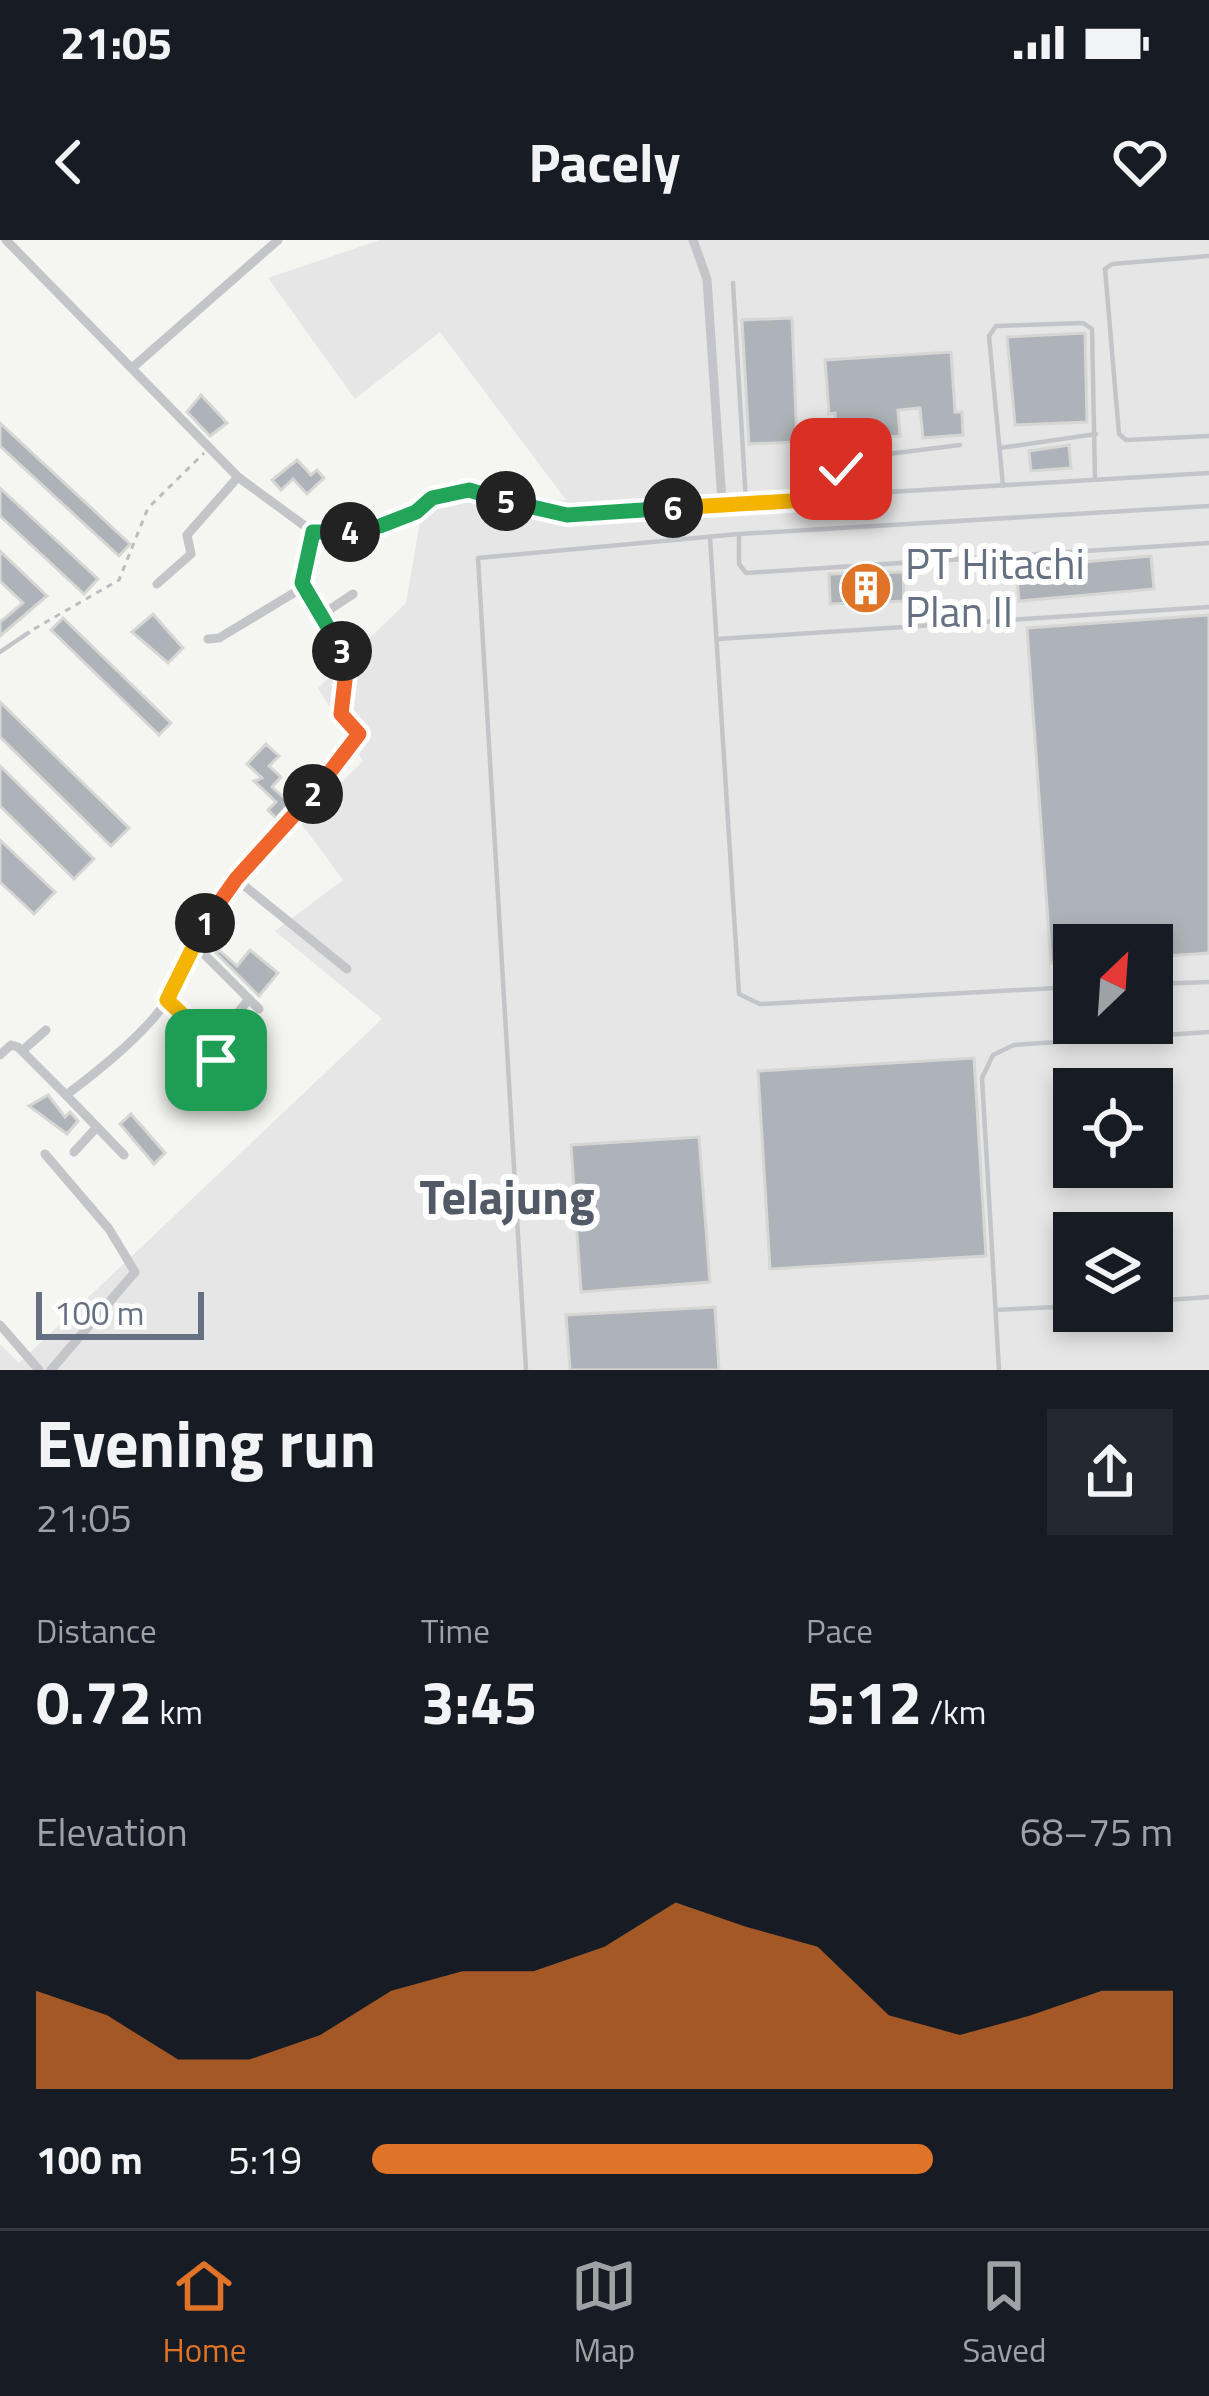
<!DOCTYPE html>
<meta charset="utf-8">
<style>
:root{--surface:#171b24;--page:#242831;--text:#f1f3f6;--muted:#9ea1a6;--line:#363941;--accent:#df7327}
body{margin:0;font-family:"Titillium Web",sans-serif;background:var(--page);color:var(--text);height:100vh;display:flex;flex-direction:column;font-size:45px;white-space:nowrap}
*{box-sizing:border-box;margin:0}
p{font-size:39px;color:var(--muted)}
.icon{flex:none;width:66px;height:66px;fill:none;stroke:currentColor;stroke-width:2;stroke-linecap:round;stroke-linejoin:round}
.map{position:relative;height:1130px;overflow:hidden}
.drawer{display:flex;flex-direction:column;background:var(--surface);flex:1}
.drawer>*{flex:none}
.needle{width:78px;rotate:25deg}
.tools{position:absolute;left:1053px;top:684px;display:grid;gap:24px}
.tools a{display:grid;place-items:center;width:120px;height:120px;border-radius:0px;background:var(--surface);box-shadow:0 6px 18px #0003;font-size:60px}
.scale{position:absolute;left:36px;bottom:30px;width:168px;box-sizing:border-box;padding-left:12px;border:6px solid #657082;border-top:0;font-size:33px;line-height:42px;white-space:nowrap;color:#657082;-webkit-text-stroke:9px #fff;paint-order:stroke}
.pin{position:absolute;display:grid;place-items:center;width:102px;height:102px;color:#fff;margin:-51px;border-radius:24px;box-shadow:0 6px 18px #0006}
.km{position:absolute;width:60px;height:60px;margin:-30px;border-radius:50%;background:#222;color:#fff;font-size:33px;line-height:60px;text-align:center}
.round{display:grid;place-items:center;flex:none;width:126px;height:126px;border-radius:0px;background:var(--page)}
.headline{display:flex;align-items:center;justify-content:space-between;height:204px;padding:0 36px}
h1{font-size:66px;font-weight:700;line-height:90px}
.metrics{display:grid;grid-template-columns:repeat(3,1fr);gap:18px;height:204px;padding:12px 36px}
.metrics div{display:grid;align-content:center}
.metrics b{font-size:60px;font-weight:700}
.metrics small{font-size:33px;font-weight:400}
.metrics p{font-size:33px}
.chart{height:336px;padding:24px 36px}
.chart p{display:flex;justify-content:space-between}
.chart svg{width:100%;height:216px;margin-top:12px;fill:var(--accent);opacity:.7}
ul{padding:0 36px;list-style:none;font-size:39px}
li{display:grid;grid-template-columns:192px 144px 1fr;align-items:center;height:90px}
li i{height:30px;border-radius:15px;background:var(--accent)}
.status{display:flex;justify-content:space-between;align-items:center;height:84px;padding:0 60px;background:var(--surface);direction:ltr}
.status svg{height:33px;fill:currentColor}
header{display:flex;justify-content:space-between;align-items:center;height:156px;padding:0 36px;background:var(--surface);font-size:54px;font-weight:700}
.menu{display:flex;justify-content:space-around;align-items:center;height:168px;border-top:3px solid var(--line);background:var(--surface);font-size:33px;color:var(--muted)}
.menu a{display:grid;justify-items:center;gap:6px}
.menu .selected{color:var(--accent)}
.map>svg:first-child{display:block}
</style>
<div class="status"><b>21:05</b><svg viewBox="0 0 49 12"><path d="M0 12V9h3v3zM5 12V6h3v6zM10 12V3h3v9zM15 12V0h3v12zM26 1h20v11H26zM47 4h2v5h-2z"/></svg></div>
<header><svg class="icon" aria-label="back" viewBox="0 0 24 24"><path d="M15 5l-7 7 7 7"/></svg>Pacely<svg class="icon" aria-label="heart" viewBox="0 0 24 24"><path d="M12 20l-8-8c-3-5 5-10 8-4 3-6 11-1 8 4z"/></svg></header>
<div class="map">
<svg width="1209" height="1130" viewBox="0 0 1209 1130">
<rect width="100%" height="100%" fill="#f5f5f1"/>
<path fill="#e5e6e5" fill-rule="evenodd" d="M380 0H1209V1130H0V1104L19 1123 382 779 275 691 343 640 301 583 363 521 318 448 406 363 423 264 566 260 440 92 355 159 268 38ZM1074 705H1152V783H1074ZM1074 849H1152V927H1074ZM1074 993H1152V1071H1074Z"/>
<g fill="#aeb3b9" stroke="#d6d6d4" stroke-width="3">
<path d="M792 78 797 202 749 204 742 80Z"/>
<path d="M1085 93 1087 182 1015 185 1007 97Z"/>
<path d="M951 112 955 172H962L963 195 923 198 920 168 898 170 900 196 837 200 835 173 829 174 825 120Z"/>
<path d="M201 155 227 183 210 196 187 172Z"/>
<path d="M0 183 130 304 119 316 0 206Z"/>
<path d="M1069 205 1071 228 1031 231 1029 211Z"/>
<path d="M297 220 311 235 317 230 324 238 307 254 293 239 281 250 272 240Z"/>
<path d="M0 248 98 339 84 354 0 276Z"/>
<path d="M0 311 47 356 0 396V382L23 363 0 341Z"/>
<path d="M1151 316 1154 349 1019 361 1016 328Z"/>
<path d="M903 332 904 361 830 364 829 334Z"/>
<path d="M153 374 183 408 168 423 132 392Z"/>
<path d="M1209 375V713L1152 717V705H1074V722L1051 723 1027 388Z"/>
<path d="M63 378 171 483 159 495 51 390Z"/>
<path d="M0 462 129 588 111 606 0 497Z"/>
<path d="M266 504 279 516 269 526 281 537 272 547 290 563 276 578 268 570 276 562 254 541 262 538 247 524Z"/>
<path d="M0 526 94 619 74 639 0 566Z"/>
<path d="M0 600 55 652 34 674 0 642Z"/>
<path d="M219 710 237 726 250 710 278 733 259 756 216 713Z"/>
<path d="M974 818 986 1016 770 1029 758 831Z"/>
<path d="M48 855 65 877 70 872 78 881 67 894 29 866Z"/>
<path d="M131 874 165 913 154 924 120 884Z"/>
<path d="M699 897 710 1042 581 1052 571 905Z"/>
<path d="M715 1067 719 1130H570L566 1075Z"/>
</g>
<g fill="none" stroke-linecap="round" stroke-linejoin="round">
<g stroke="#bcbdc0" stroke-width="3" stroke-dasharray="6 6" stroke-linecap="butt">
<path d="M326 294 380 286 417 272 432 258 469 249 572 275"/>
<path d="M34 389 119 340 148 268 204 213"/>
</g>
<g stroke="#c3c5c9" stroke-width="4.5">
<path d="M1209 16 1112 24 1105 29 1119 194 1126 200 1209 196"/>
<path d="M733 43 746 262"/>
<path d="M1000 208 1096 194"/>
<path d="M1003 246 989 96 996 86 1083 83 1092 89 1095 239"/>
<path d="M841 258V229L848 219 960 205"/>
<path d="M722 262 1209 233"/>
<path d="M739 295V324L746 333 1209 303"/>
<path d="M710 297 739 754 760 764 1074 747"/>
<path d="M718 399 1209 367"/>
<path d="M0 412 28 393"/>
<path d="M1152 744 1209 742"/>
<path d="M1152 1061 1209 1057"/>
<path d="M996 1070 1074 1066"/>
<path d="M526 1130 478 318 739 294 1209 266"/>
<path d="M999 1130 982 838 993 815 1014 805 1209 792"/>
</g>
<g stroke="#c3c5c9" stroke-width="9">
<path d="M132 128 278 0"/>
<path d="M580 275 722 262 707 39 693 0"/>
<path d="M157 344 191 314 187 295 238 237"/>
<path d="M320 376 353 354"/>
<path d="M208 399 219 398 302 348"/>
<path d="M236 639 347 729"/>
<path d="M192 702 259 769"/>
<path d="M167 760 210 801"/>
<path d="M23 810 46 790"/>
<path d="M0 815 11 805 18 807 66 855C96 833 155 786 171 753 192 714 206 676 234 641 274 591 328 550 359 494L341 474 345 415 302 348 313 292 238 237 6 0"/>
<path d="M244 823 216 820 208 809 249 759"/>
<path d="M66 855 124 915"/>
<path d="M74 912 97 887"/>
<path d="M45 914 109 989 135 1032 51 1130"/>
<path d="M0 1085 39 1130"/>
</g>
</g>
<g fill="none" stroke-linecap="round" stroke-linejoin="round">
<g stroke="#fff" stroke-width="24">
<path id="split-1" d="M205 683 167 760 210 801 208 809 216 820"/>
</g>
<g stroke="#fff" stroke-width="24">
<path id="split-2" d="M205 683 236 639 313 554"/>
</g>
<g stroke="#fff" stroke-width="24">
<path id="split-3" d="M313 554 359 494 341 474 347 423 342 411"/>
</g>
<g stroke="#fff" stroke-width="24">
<path id="split-4" d="M342 411 302 343 313 292H350"/>
</g>
<g stroke="#fff" stroke-width="24">
<path id="split-5" d="M350 292 380 286 416 272 432 258 469 250 506 261"/>
</g>
<g stroke="#fff" stroke-width="24">
<path id="split-6" d="M506 261 567 275 673 268"/>
</g>
<g stroke="#fff" stroke-width="24">
<path id="split-7" d="M673 268 841 258V229"/>
</g>
<use href="#split-1" stroke="#f5b400" stroke-width="15"/>
<use href="#split-2" stroke="#f0652b" stroke-width="15"/>
<use href="#split-3" stroke="#f0652b" stroke-width="15"/>
<use href="#split-4" stroke="#22a559" stroke-width="15"/>
<use href="#split-5" stroke="#22a559" stroke-width="15"/>
<use href="#split-6" stroke="#22a559" stroke-width="15"/>
<use href="#split-7" stroke="#f5b400" stroke-width="15"/>
</g>
<defs>
<g id="building-disc" transform="scale(2.7)"><circle r="9.5" fill="#df7327" stroke="#fff"/><path d="M-4-6H4V6H1V3H-1V6H-4ZM-2.5-4.3h1.7v1.8h-1.7ZM.8-4.3h1.7v1.8H.8ZM-2.5-1h1.7V.8h-1.7ZM.8-1h1.7V.8H.8Z" fill="#fff"/></g>
</defs>
<g fill-rule="evenodd">
<use href="#building-disc" x="866" y="348"/>
</g>
<g text-anchor="middle" stroke-width="12" stroke-linejoin="round" paint-order="stroke">
<g font-size="42" fill="#657082" stroke="#fff" text-anchor="start">
<text x="905" y="339">PT Hitachi<tspan x="905" dy="48">Plan II</tspan></text>
</g>
<g font-size="48" font-weight="bold" fill="#525a67" stroke="#fff">
<text x="507" y="974">Telajung</text>
</g>
</g>
</svg>
<div class="tools">
<a><svg class="needle" viewBox="-14 -14 28 28"><path d="M0-13l5 13h-10z" fill="#e53935"/><path d="M0 13l5-13h-10z" fill="#9ea1a6"/></svg></a>
<a><svg class="icon" aria-label="locate" viewBox="0 0 24 24"><circle cx="12" cy="12" r="6"/><path d="M12 2v4M12 18v4M2 12h4M18 12h4"/></svg></a>
<a><svg class="icon" aria-label="layers" viewBox="0 0 24 24"><path d="M12 4l9 5-9 5-9-5zM3 14l9 5 9-5"/></svg></a>
</div>
<div class="scale">100 m</div>
<div class="pin" style="left:216px;top:820px;background:#1e9e55"><svg class="icon" aria-label="arrive" viewBox="0 0 24 24"><path d="M6 21V4h12l-3 4 3 4H6"/></svg></div>
<div class="pin" style="left:841px;top:229px;background:#d93025"><svg class="icon" aria-label="check" viewBox="0 0 24 24"><path d="M5 12l5 5 9-10"/></svg></div>
<b class="km" style="left:205px;top:683px">1</b>
<b class="km" style="left:313px;top:554px">2</b>
<b class="km" style="left:342px;top:411px">3</b>
<b class="km" style="left:350px;top:292px">4</b>
<b class="km" style="left:506px;top:261px">5</b>
<b class="km" style="left:673px;top:268px">6</b>
</div>
<section class="drawer">
<div class="headline"><div><h1>Evening run</h1><p>21:05</p></div><a class="round"><svg class="icon" aria-label="share" viewBox="0 0 24 24"><path d="M12 15V3M7 8l5-5 5 5M5 13v7h14v-7"/></svg></a></div>
<div class="metrics">
<div><p>Distance</p><b>0.72<small> km</small></b></div>
<div><p>Time</p><b>3:45</b></div>
<div><p>Pace</p><b>5:12<small> /km</small></b></div>
</div>
<div class="chart"><p><span>Elevation</span>68–75 m</p>
<svg viewBox="0 0 160 44" preserveAspectRatio="none"><path d="M0 44V24L10 29L20 38L30 38L40 33L50 24L60 20L70 20L80 15L90 6L100 11L110 15L120 29L130 33L140 29L150 24L160 24V44z"/></svg>
</div>
<ul>
<li><b>100 m</b>5:19<i style="width:70%"></i></li>
</ul>
</section>
<nav class="menu">
<a class="selected"><svg class="icon" aria-label="home" viewBox="0 0 24 24"><path d="M3 11l9-7 9 7M6 9v11h12V9"/></svg>Home</a>
<a><svg class="icon" aria-label="map" viewBox="0 0 24 24"><path d="M3 6l6-2 6 2 6-2v14l-6 2-6-2-6 2zM9 4v14M15 6v14"/></svg>Map</a>
<a><svg class="icon" aria-label="saved" viewBox="0 0 24 24"><path d="M7 4h10v16l-5-4-5 4z"/></svg>Saved</a>
</nav>
